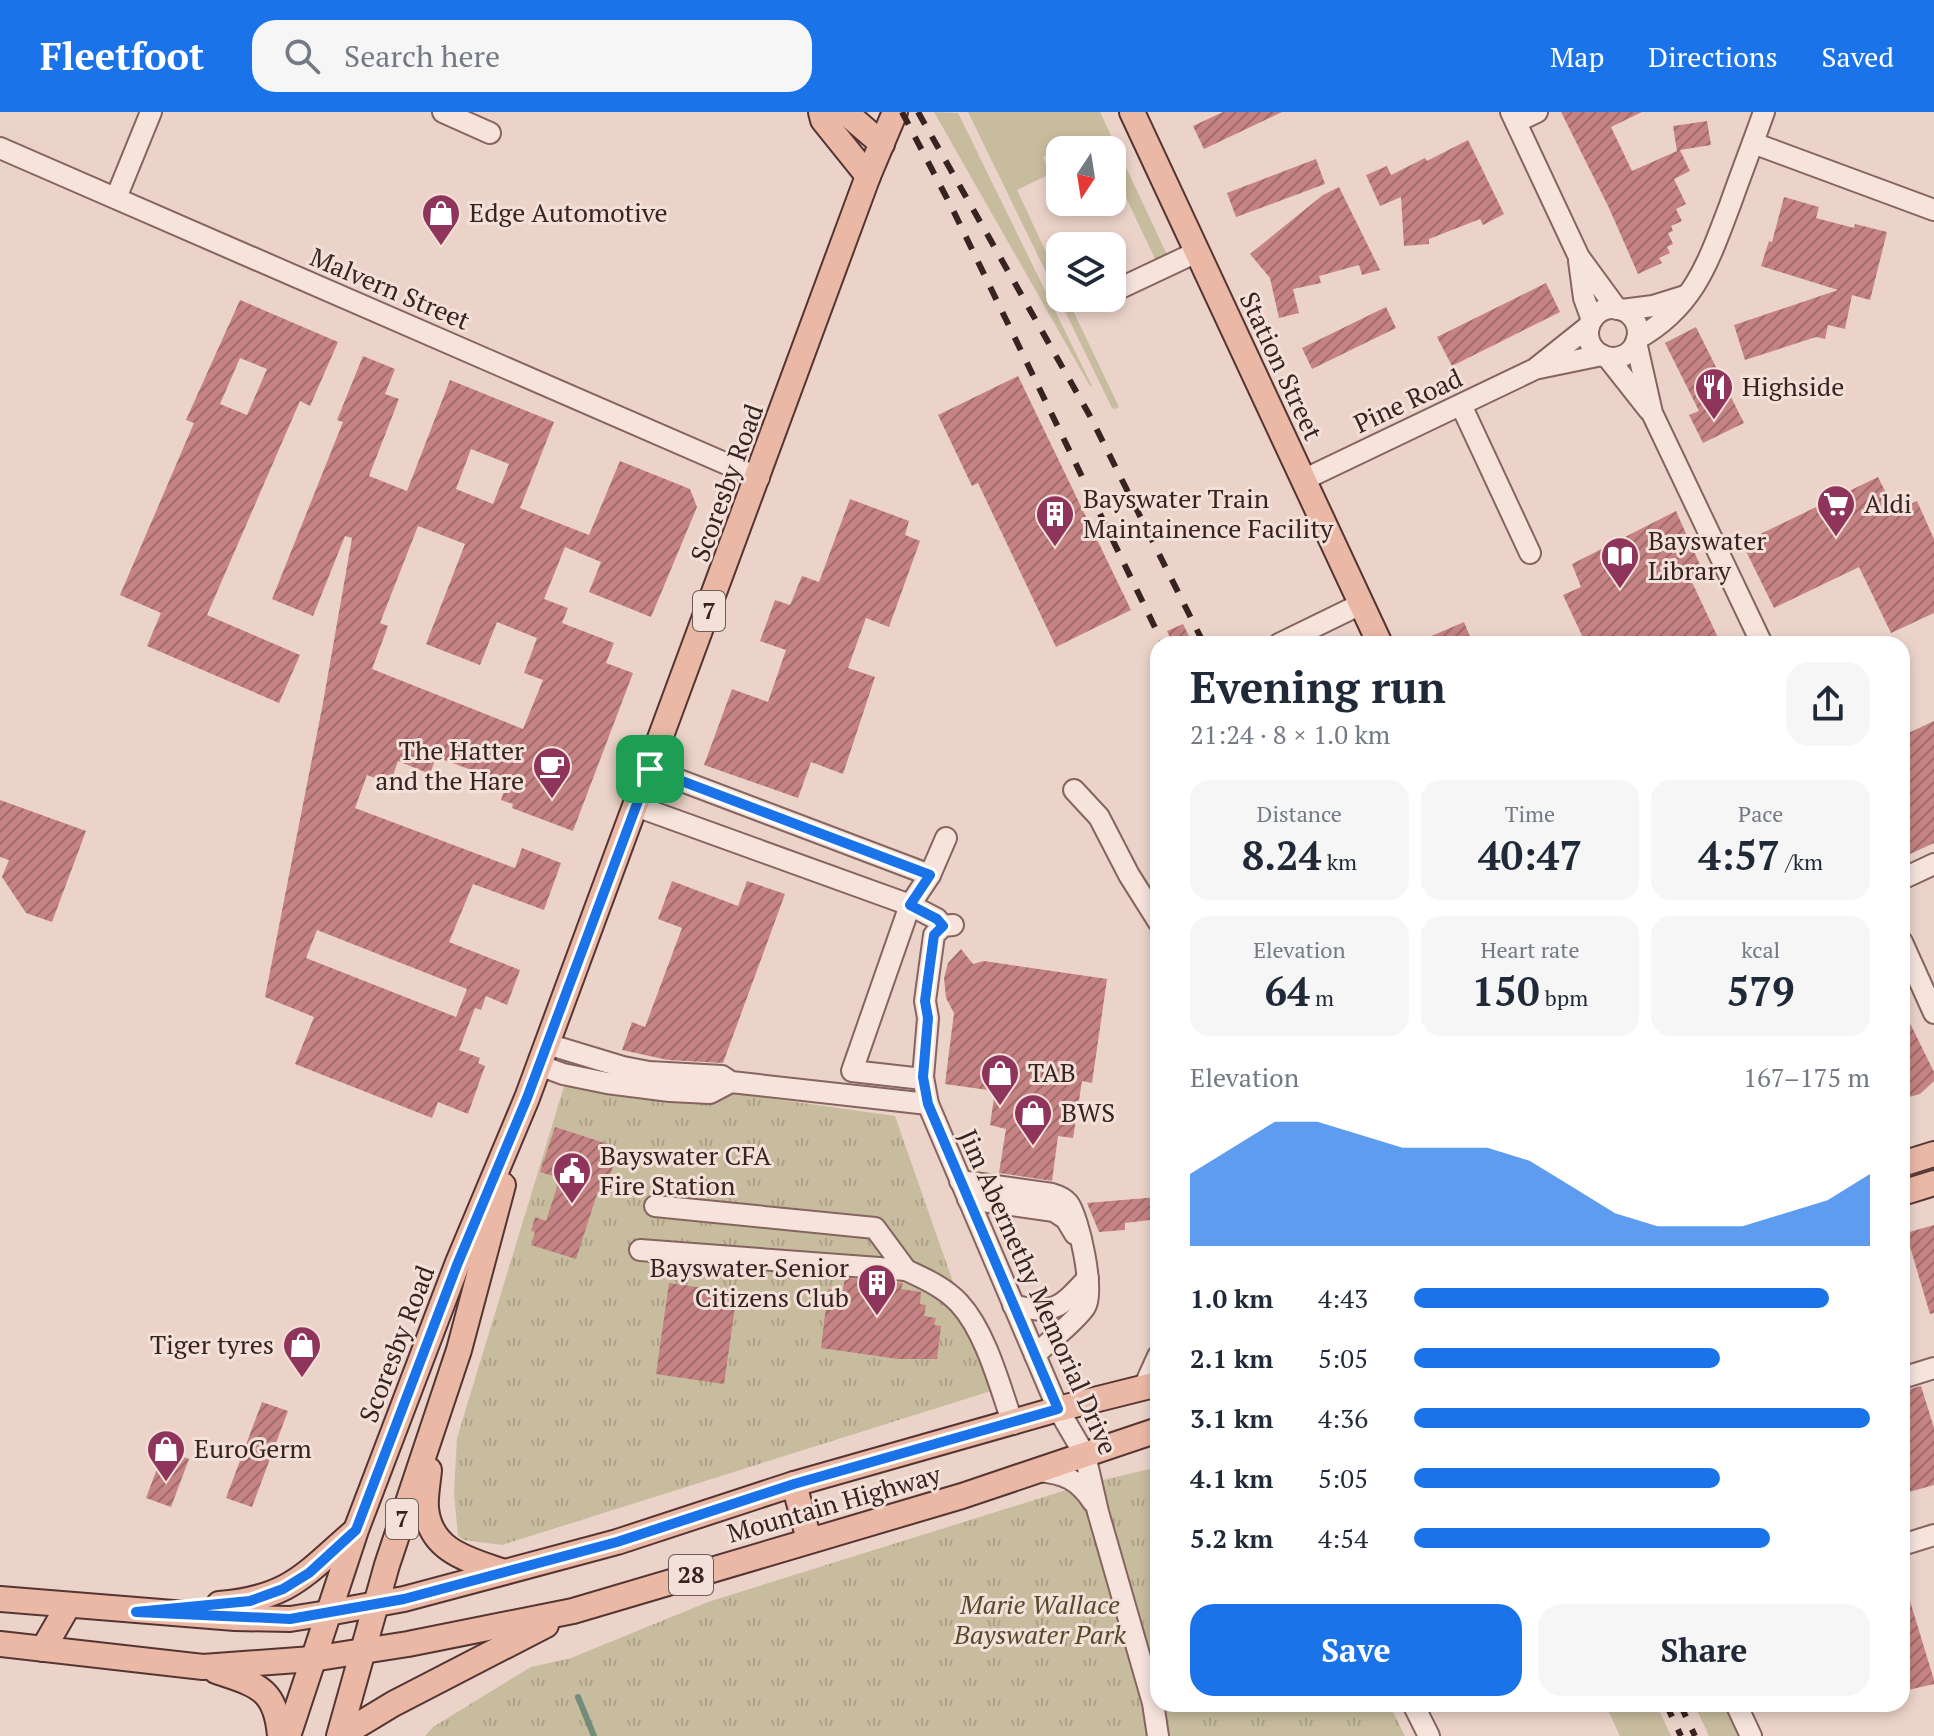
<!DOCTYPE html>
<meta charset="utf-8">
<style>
:root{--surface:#fff;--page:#f6f6f7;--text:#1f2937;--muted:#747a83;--accent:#1a73e8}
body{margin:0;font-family:"PT Serif",serif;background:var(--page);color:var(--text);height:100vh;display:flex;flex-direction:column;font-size:30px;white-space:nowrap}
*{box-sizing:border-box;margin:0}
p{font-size:26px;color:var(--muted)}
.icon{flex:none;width:44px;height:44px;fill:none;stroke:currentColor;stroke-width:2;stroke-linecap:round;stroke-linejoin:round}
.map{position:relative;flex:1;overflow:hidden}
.drawer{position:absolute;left:1150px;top:524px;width:760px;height:1076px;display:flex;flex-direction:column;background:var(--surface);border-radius:24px;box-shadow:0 4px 12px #0003}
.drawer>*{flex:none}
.needle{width:52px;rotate:192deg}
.controls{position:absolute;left:1046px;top:24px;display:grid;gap:16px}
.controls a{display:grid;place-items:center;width:80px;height:80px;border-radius:16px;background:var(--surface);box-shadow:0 4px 12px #0003;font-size:40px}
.pin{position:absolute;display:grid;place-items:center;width:68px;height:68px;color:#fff;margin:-34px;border-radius:16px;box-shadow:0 4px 12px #0006}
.round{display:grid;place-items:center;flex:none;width:84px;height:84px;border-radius:24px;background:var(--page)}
.headline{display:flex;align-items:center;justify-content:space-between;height:136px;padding:0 40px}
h1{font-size:44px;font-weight:800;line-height:60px}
.metrics{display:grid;grid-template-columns:repeat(3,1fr);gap:12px;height:136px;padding:8px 40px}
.metrics div{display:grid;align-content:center;border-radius:20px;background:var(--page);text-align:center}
.metrics b{font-size:40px;font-weight:800}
.metrics small{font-size:22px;font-weight:400}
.metrics p{font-size:22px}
.chart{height:224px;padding:16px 40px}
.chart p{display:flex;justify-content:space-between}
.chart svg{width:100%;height:144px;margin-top:8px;fill:var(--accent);opacity:.7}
.action{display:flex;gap:16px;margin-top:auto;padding:16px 40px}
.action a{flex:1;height:92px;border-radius:24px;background:var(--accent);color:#fff;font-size:32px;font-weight:800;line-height:92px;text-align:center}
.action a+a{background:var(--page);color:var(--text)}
ul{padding:0 40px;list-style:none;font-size:26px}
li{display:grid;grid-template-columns:128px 96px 1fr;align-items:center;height:60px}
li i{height:20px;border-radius:10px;background:var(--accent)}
header{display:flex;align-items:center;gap:48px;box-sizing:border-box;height:112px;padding:0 40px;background:var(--accent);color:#fff}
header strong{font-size:38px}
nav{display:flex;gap:44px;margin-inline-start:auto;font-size:28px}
.search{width:560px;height:72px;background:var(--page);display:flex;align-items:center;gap:20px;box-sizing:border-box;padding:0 28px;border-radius:24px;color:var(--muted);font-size:30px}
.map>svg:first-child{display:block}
</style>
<header>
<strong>Fleetfoot</strong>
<div class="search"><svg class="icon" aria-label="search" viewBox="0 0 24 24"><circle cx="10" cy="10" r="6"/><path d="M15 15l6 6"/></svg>Search here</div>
<nav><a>Map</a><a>Directions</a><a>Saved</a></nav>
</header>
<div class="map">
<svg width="1934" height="1624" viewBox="0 0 1934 1624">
<defs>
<pattern id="park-tufts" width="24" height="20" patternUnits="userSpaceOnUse" patternTransform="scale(2)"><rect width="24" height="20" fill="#c8bc9e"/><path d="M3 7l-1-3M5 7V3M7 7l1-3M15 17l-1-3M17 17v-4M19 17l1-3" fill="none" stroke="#aca188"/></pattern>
<pattern id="building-hatch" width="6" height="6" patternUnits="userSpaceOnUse" patternTransform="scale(2)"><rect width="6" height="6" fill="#c58383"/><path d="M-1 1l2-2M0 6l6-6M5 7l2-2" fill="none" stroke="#a16b6b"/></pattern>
</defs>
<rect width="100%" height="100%" fill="#ebd3c9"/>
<g fill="#c8bc9e">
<path d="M934 0 958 1 1092 274H1090Z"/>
<path d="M968 0H1100L1101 2 1168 145 1157 151 1112 56V38H1082L1077 29 1043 45 1050 62 1017 78 1060 170V186H1067L1119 295 1115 297 1112 296Z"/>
<path d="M1605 1592H1656L1671 1624H1620Z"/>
<path d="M1694 1592H1725L1740 1624H1709Z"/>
</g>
<g fill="url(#park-tufts)">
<path d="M569 958 895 1004 991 1279 502 1433 464 1428 458 1424 454 1381 457 1326Z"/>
<path d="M1158 1355V1592H1389L1405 1624H425L433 1615 531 1555 571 1546 708 1490 1082 1373Z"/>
</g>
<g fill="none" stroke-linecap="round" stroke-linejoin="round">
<path stroke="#718d7a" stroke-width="6" d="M578 1585 594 1624"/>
</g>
<g fill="url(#building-hatch)" fill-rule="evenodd">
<path d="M1223 0H1282L1204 37 1193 14Z"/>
<path d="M1561 0H1642L1611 15 1632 59 1677 39 1673 14 1707 9 1711 33 1680 38 1690 59 1674 67 1686 92 1676 97 1682 109 1671 114 1673 119 1668 121 1673 132 1667 135 1670 141 1659 146 1662 151 1638 162 1609 96Z"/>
<path d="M1468 28 1504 102 1483 113 1480 107 1429 127V132L1404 134 1401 85 1380 94 1366 63 1387 54 1391 63 1425 46 1427 49Z"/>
<path d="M1316 47 1325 72 1236 105 1227 81Z"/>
<path d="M1339 75 1380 158 1362 163 1359 153 1319 164 1321 171 1293 177 1299 201 1279 206 1270 166 1250 142 1323 83Z"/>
<path d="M1784 85 1819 95 1816 106 1854 116 1855 112 1887 120 1870 188 1852 183 1845 217 1828 213 1825 227 1816 225 1745 248 1734 213 1838 178 1761 154 1769 129 1772 130Z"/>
<path d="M1546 171 1560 200 1452 254 1437 225Z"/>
<path d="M240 188 338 230 310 294 300 289 207 503 300 543 279 591 147 534 161 501 120 483 194 311 186 308ZM240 246 267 257 247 303 220 292Z"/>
<path d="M1386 195 1396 216 1312 257 1302 236Z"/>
<path d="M1696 215 1744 311 1703 331 1689 303 1699 299 1665 231Z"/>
<path d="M363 244 395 257 385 282 399 287 369 364 407 379 450 268 554 310 520 396 589 423 620 349 690 377 697 395 651 505 589 480 601 450 565 435 544 487 568 496 562 511 614 531 606 551 633 561 573 719 512 696 513 692 501 688 507 671 436 645 430 662 398 649 390 672 367 663 355 696 515 756 522 736 561 751 544 798 473 772 449 830 520 858 507 893 486 884 481 898 475 896 459 938 480 946 478 951 485 954 468 1002 438 990 432 1006 295 952 314 905 265 885 323 591 352 426 345 424 313 504 272 487 343 310 337 308ZM471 337 509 352 493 392 456 377ZM418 414 465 432 426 532 480 553 497 510 537 526 524 561 543 568 523 617 372 557 388 514 380 511ZM317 818 467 877 456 905 306 846Z"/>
<path d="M1018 264 1131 498 1056 535 978 371 972 374 938 303Z"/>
<path d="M1878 365 1895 399 1917 389 1934 427V501L1891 521 1859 455 1774 496 1742 431Z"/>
<path d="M850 387 909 409 905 423 920 429 889 515 866 506 848 556 875 565 843 662 811 650 798 686 704 653 732 577 768 590 786 538 760 529 775 488 790 493 802 464 819 470Z"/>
<path d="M1676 399 1705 464 1692 470 1721 532H1586L1563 483 1581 475 1572 452Z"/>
<path d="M1464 510 1473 532H1413Z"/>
<path d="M1183 512 1193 532H1173L1167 519Z"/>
<path d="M1934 609V731L1910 742 1902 726V624Z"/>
<path d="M0 688 86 719 52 810 26 801 2 765 9 748 0 745Z"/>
<path d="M672 769 738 794 747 769 785 782 723 951 668 948 622 938 632 910 645 915 682 816 658 807Z"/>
<path d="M961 837 973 852 984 849 1107 867 1092 971 1082 969 1073 1026 1058 1024 1052 1069 999 1061 1006 1017 990 1013 995 979 945 972 954 901 946 886 944 866 948 851Z"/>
<path d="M1902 895 1934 960V969L1920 982 1902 987Z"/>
<path d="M555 1015 611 1033 609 1039 617 1042 606 1076 603 1075 602 1081 598 1079 576 1147 531 1133 535 1120 531 1119 535 1105 546 1109 560 1066 540 1060Z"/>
<path d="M1158 1085V1107L1125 1111V1118L1099 1120 1087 1091Z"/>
<path d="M1934 1113V1201L1930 1202 1906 1121Z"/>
<path d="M845 1166 903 1171 901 1177 921 1180 920 1192 926 1193 924 1204 936 1206 934 1213 941 1214 937 1247H898L821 1236 828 1177 843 1178Z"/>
<path d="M669 1171 737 1181 724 1272 656 1262Z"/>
<path d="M1921 1274 1934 1316V1373L1902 1382V1279Z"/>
<path d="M262 1290 288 1299 252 1395 226 1386Z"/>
<path d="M164 1338 189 1347 171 1395 146 1386Z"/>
<path d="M1902 1476H1906L1934 1568V1572L1908 1578 1902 1565Z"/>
</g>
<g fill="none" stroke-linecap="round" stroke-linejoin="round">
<g stroke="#86645f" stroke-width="24">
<g id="minor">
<path d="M443 0 490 21"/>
<path d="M1511 0 1579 145 1617 197"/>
<path d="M1516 10 1537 0"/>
<path d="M1753 31 1934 98"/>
<path d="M0 36 759 366"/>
<path d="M116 86 151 0"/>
<path d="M1579 149 1584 186 1592 208"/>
<path d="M1112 180 1197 140"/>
<circle cx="1613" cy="221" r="25"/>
<path d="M1622 198 1653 194 1685 184"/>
<path d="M1637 227C1694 195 1708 151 1730 93 1741 62 1753 31 1764 0"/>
<path d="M1636 230 1652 301 1762 532"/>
<path d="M1608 246 1649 298"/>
<path d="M1539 256 1602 243"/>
<path d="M1461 293 1530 441"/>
<path d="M1303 368 1535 257 1589 214"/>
<path d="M1279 532 1361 492"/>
<path d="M650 657 930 763"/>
<path d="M1074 678 1099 705 1129 763 1158 809"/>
<path d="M636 694 910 793 937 807 943 814"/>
<path d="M1902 767 1934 752"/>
<path d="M953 813 943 814 934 823 925 889 928 906 923 965 928 992 1058 1297 1085 1343 1098 1400 1153 1591 1158 1624"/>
<path d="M1902 830 1934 901"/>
<path d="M547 932 623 955 649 960 722 964 731 970 928 992"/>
<path d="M539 953 563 962 607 971 670 979 710 981 731 970"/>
<path d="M923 967 852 959 910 793 930 763 946 726"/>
<path d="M960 1069 1052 1082C1059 1084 1064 1086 1068 1091 1079 1105 1095 1180 1085 1195 1074 1211 1049 1229 1035 1243"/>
<path d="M968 1087 1054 1099 1066 1107 1075 1122"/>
<path d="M655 1094 875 1116 906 1158"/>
<path d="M640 1138 906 1158C925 1167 944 1175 959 1191 986 1220 1000 1275 1013 1312"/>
<path d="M1013 1193C1054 1204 1061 1195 1088 1166"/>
<path d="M1902 1266 1934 1256"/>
<path d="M1144 1275 1158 1244"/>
<path d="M1038 1359C1064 1361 1079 1368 1093 1390"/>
<path d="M1902 1433 1934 1423"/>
<path d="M1413 1592 1429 1624"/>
<path d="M1736 1592 1751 1624"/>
</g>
</g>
<g stroke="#543533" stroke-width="28">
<g id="major">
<path d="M821 0 823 8 868 64"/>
<path d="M845 0 882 32"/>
<path d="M1132 0 1380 532"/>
<path d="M1902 1052 1934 1042"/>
<path d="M1902 1081 1934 1071"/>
<path d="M429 1358C428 1370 425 1384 426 1396 430 1440 470 1448 504 1460"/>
<path d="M794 1372 809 1428"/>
<path d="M0 1487 235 1506 290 1507 328 1501 404 1487 617 1430 794 1372 1058 1297 1158 1272"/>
<path d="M219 1492C290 1486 304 1463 355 1419"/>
<path d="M0 1532 203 1555 312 1547 408 1532 573 1499 962 1384 1158 1318"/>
<path d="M43 1537 68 1494"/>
<path d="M216 1559C257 1573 276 1576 280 1624"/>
<path d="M288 1624 356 1418 457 1153 527 986 868 64 895 0"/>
<path d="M339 1624 387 1453 459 1238 503 1073"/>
<path d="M348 1624 355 1615 393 1592 546 1513"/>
</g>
</g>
<use href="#minor" stroke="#f6e3dc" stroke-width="20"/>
<use href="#major" stroke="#eab8a5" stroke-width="24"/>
<g stroke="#372321" stroke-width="6" stroke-dasharray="14 14" stroke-linecap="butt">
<path d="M902 0 952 96 1163 532"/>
<path d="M918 0 1090 304 1204 532"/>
<path d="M1666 1592 1681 1624"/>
<path d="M1680 1592 1695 1624"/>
</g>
</g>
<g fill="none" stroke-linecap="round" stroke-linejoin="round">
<g stroke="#fff" stroke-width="16">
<path id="route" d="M650 657 930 763 910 793 937 807 943 814 934 823 925 889 928 906 923 965 928 992 1058 1297 794 1372 617 1430 404 1487 290 1507 136 1500 250 1489 283 1477 309 1461 356 1418 457 1153 527 986Z"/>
</g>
<use href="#route" stroke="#1a73e8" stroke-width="10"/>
</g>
<defs>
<g id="shop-pin" transform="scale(2)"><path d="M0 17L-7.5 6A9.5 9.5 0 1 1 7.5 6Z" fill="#8f355b" stroke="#f3e0d8"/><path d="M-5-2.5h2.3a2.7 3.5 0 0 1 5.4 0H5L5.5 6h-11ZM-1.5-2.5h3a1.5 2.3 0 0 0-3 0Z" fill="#fff"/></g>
<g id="restaurant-pin" transform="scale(2)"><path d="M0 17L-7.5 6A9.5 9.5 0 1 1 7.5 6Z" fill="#8f355b" stroke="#f3e0d8"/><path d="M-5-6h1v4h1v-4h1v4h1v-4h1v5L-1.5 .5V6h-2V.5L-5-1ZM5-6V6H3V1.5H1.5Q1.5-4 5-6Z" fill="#fff"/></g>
<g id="supermarket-pin" transform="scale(2)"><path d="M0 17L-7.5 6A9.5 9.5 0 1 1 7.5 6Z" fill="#8f355b" stroke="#f3e0d8"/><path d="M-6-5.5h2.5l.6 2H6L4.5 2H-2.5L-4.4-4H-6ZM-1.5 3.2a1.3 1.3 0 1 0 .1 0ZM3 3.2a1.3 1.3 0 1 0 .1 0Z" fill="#fff"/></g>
<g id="building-pin" transform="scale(2)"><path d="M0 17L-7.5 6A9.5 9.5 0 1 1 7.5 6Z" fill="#8f355b" stroke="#f3e0d8"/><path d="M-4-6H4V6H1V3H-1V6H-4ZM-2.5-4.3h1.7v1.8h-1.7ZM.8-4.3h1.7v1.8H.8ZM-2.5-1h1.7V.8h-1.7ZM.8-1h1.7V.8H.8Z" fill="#fff"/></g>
<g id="library-pin" transform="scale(2)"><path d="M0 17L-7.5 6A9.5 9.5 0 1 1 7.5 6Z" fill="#8f355b" stroke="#f3e0d8"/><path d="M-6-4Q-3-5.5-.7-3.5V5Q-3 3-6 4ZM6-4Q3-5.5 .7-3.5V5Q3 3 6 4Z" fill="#fff"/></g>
<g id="cafe-pin" transform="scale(2)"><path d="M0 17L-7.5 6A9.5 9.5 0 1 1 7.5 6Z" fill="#8f355b" stroke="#f3e0d8"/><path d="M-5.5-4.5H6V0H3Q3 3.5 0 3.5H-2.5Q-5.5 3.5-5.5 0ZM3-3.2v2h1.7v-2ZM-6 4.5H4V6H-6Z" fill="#fff"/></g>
<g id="civic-pin" transform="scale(2)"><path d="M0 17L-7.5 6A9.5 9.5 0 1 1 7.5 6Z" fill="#8f355b" stroke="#f3e0d8"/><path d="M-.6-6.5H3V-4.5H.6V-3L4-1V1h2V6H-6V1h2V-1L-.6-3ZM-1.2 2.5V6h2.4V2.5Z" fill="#fff"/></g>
</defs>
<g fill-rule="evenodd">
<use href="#shop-pin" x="441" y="101"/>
<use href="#restaurant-pin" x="1714" y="275"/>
<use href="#supermarket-pin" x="1836" y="392"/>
<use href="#building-pin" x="1055" y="402"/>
<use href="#library-pin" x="1620" y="444"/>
<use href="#cafe-pin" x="552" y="654"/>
<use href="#shop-pin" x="1000" y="961"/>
<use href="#shop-pin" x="1033" y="1001"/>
<use href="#civic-pin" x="572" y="1059"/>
<use href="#building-pin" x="877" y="1171"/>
<use href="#shop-pin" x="302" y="1233"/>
<use href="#shop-pin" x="166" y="1337"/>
</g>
<g text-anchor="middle" stroke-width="6" stroke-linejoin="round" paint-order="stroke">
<g fill="#f3e0d8" stroke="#6f5c58" stroke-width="2">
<rect x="693" y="479" width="32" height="40" rx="6"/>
<rect x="386" y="1387" width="32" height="40" rx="6"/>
<rect x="669" y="1443" width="44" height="40" rx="6"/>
</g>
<g font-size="24" font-weight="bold" fill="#372321">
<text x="709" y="507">7</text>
<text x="402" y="1415">7</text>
<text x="691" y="1471">28</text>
</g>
<g font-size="26" fill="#372321" stroke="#f3e0d8" text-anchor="start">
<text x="469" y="110">Edge Automotive</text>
<text x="1742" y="284">Highside</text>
<text x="1083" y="396">Bayswater Train<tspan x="1083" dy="30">Maintainence Facility</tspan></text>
<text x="1864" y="401">Aldi</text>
<text x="1648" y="438">Bayswater<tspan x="1648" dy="30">Library</tspan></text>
<text x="524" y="648" text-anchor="end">The Hatter<tspan x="524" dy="30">and the Hare</tspan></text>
<text x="1028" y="970">TAB</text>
<text x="1061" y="1010">BWS</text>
<text x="600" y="1053">Bayswater CFA<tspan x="600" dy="30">Fire Station</tspan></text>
<text x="849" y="1165" text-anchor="end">Bayswater Senior<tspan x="849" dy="30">Citizens Club</tspan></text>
<text x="274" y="1242" text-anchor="end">Tiger tyres</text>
<text x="194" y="1346">EuroGerm</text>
</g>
<g font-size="26" fill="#372321" stroke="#f3e0d8">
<text transform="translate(390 177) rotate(23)" y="9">Malvern Street</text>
<text transform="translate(1281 254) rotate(65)" y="9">Station Street</text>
<text transform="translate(1408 289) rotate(-25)" y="9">Pine Road</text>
<text transform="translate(727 371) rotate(-70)" y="9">Scoresby Road</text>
<text transform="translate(1038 1180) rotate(66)" y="9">Jim Abernethy Memorial Drive</text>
<text transform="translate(397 1232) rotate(-69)" y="9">Scoresby Road</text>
<text transform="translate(834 1392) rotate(-16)" y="9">Mountain Highway</text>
</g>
<g font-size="26" font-style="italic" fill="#524b2a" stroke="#f3e0d8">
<text x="1040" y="1502">Marie Wallace<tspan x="1040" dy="30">Bayswater Park</tspan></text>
</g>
</g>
</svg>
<div class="controls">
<a><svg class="needle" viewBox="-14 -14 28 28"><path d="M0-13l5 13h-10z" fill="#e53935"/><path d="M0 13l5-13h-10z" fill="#747a83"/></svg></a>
<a><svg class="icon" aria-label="layers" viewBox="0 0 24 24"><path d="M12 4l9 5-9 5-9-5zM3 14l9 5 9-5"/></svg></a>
</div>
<div class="pin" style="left:650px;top:657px;background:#1e9e55"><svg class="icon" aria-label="arrive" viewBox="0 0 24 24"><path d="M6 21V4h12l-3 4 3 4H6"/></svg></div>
<section class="drawer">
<div class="headline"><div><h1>Evening run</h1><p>21:24 · 8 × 1.0 km</p></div><a class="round"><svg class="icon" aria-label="share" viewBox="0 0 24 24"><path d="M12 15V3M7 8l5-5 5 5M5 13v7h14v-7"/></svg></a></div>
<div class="metrics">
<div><p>Distance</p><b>8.24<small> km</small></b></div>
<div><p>Time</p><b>40:47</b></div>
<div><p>Pace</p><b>4:57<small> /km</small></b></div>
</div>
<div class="metrics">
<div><p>Elevation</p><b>64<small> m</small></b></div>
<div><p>Heart rate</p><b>150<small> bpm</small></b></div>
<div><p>kcal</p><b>579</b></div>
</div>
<div class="chart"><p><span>Elevation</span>167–175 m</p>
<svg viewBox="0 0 160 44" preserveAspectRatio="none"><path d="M0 44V22L10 14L20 6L30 6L40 10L50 14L60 14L70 14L80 18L90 26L100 34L110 38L120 38L130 38L140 34L150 30L160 22V44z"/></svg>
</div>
<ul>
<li><b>1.0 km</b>4:43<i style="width:91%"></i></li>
<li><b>2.1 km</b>5:05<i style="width:67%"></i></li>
<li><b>3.1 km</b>4:36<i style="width:100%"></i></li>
<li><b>4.1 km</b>5:05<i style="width:67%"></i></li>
<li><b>5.2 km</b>4:54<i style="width:78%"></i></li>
</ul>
<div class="action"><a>Save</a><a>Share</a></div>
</section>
</div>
